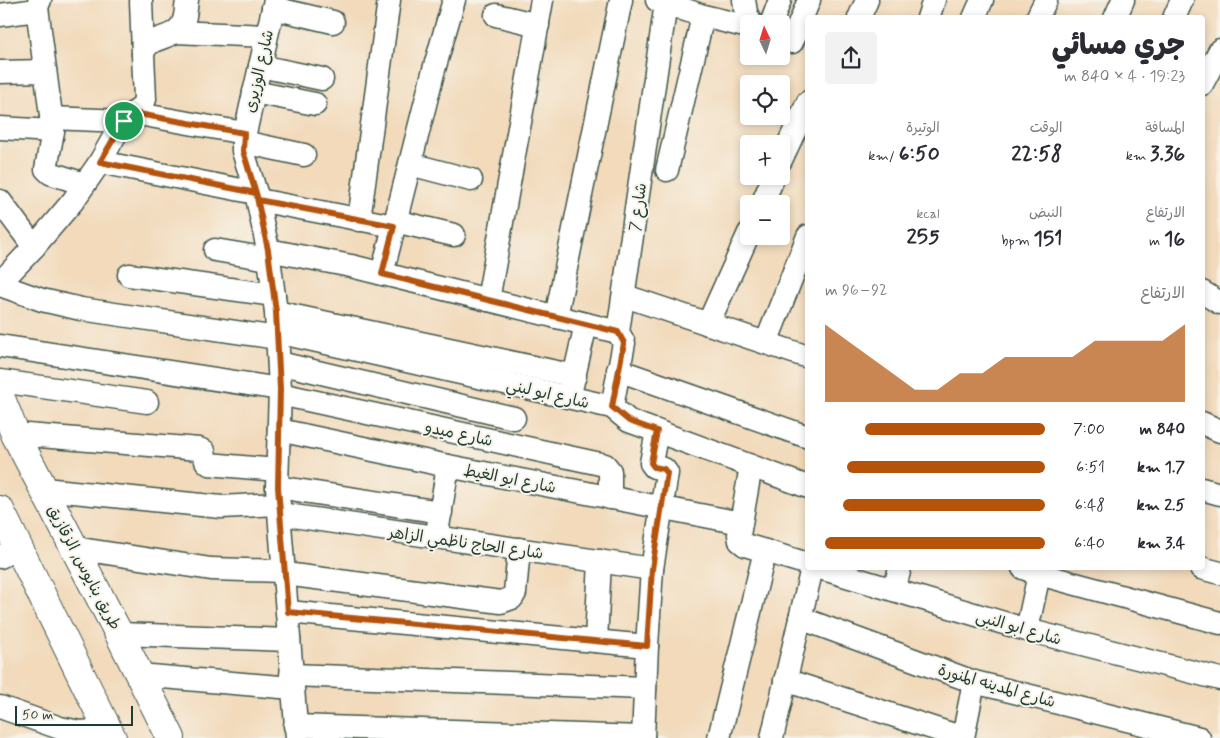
<!DOCTYPE html>
<html lang="ar">
<meta charset="utf-8">
<style>
:root{--surface:#fff;--page:#f2f2f3;--text:#2b2b33;--muted:#7c7c81;--accent:#b45309}
body{margin:0;font-family:Mynerve,"Playpen Sans Arabic",sans-serif;background:var(--page);color:var(--text);direction:rtl;height:100vh;display:flex;flex-direction:column;font-size:19px;white-space:nowrap}
*{box-sizing:border-box;margin:0}
p{font-size:16px;color:var(--muted)}
.icon{flex:none;width:28px;height:28px;fill:none;stroke:currentColor;stroke-width:2;stroke-linecap:round;stroke-linejoin:round}
.map{position:relative;flex:1;overflow:hidden;direction:ltr}
.details{position:absolute;left:805px;top:15px;width:400px;height:555px;display:flex;flex-direction:column;background:var(--surface);border-radius:5px;box-shadow:0 2px 8px #0003;direction:rtl}
.details>*{flex:none}
.needle{width:32px;rotate:356deg}
.controls{position:absolute;left:740px;top:15px;display:grid;gap:10px}
.controls a{display:grid;place-items:center;width:50px;height:50px;border-radius:5px;background:var(--surface);box-shadow:0 2px 8px #0003;font-size:25px}
.scale{position:absolute;left:15px;bottom:12px;width:118px;box-sizing:border-box;padding-left:5px;border:2px solid #1f3d34;border-top:0;font-size:14px;line-height:18px;white-space:nowrap;color:#1f3d34;-webkit-text-stroke:4px #f7f3e8;paint-order:stroke}
.pin{position:absolute;display:grid;place-items:center;width:42px;height:42px;color:#fff;margin:-21px;border:2px solid #fff;border-radius:50%;box-shadow:0 1px 5px #0007}
.round{display:grid;place-items:center;flex:none;width:52px;height:52px;border-radius:5px;background:var(--page)}
.summary{display:flex;align-items:center;justify-content:space-between;height:85px;padding:0 20px}
h1{font-size:28px;font-weight:800;line-height:38px}
.stats{display:grid;grid-template-columns:repeat(3,1fr);gap:8px;height:85px;padding:5px 20px}
.stats div{display:grid;align-content:center}
.stats b{font-size:21px;font-weight:800}
.stats small{font-size:14px;font-weight:400}
.stats p{font-size:14px}
.chart{height:140px;padding:10px 20px}
.chart p{display:flex;justify-content:space-between}
.chart svg{width:100%;height:90px;margin-top:5px;fill:var(--accent);opacity:.7}
ul{padding:0 20px;list-style:none;font-size:16px}
li{display:grid;grid-template-columns:80px 60px 1fr;align-items:center;height:38px}
li i{height:12px;border-radius:6px;background:var(--accent)}
.map>svg:first-child{display:block}
</style>
<div class="map">
<svg width="1220" height="738" viewBox="0 0 1220 738">
<rect width="100%" height="100%" fill="#f7f3e8"/>
<filter id="ink" filterUnits="userSpaceOnUse"><feTurbulence type="fractalNoise" baseFrequency=".02" numOctaves="2"/><feDisplacementMap in="SourceGraphic" scale="10" xChannelSelector="R" yChannelSelector="G"/><feConvolveMatrix kernelMatrix="1 2 1 2 8 2 1 2 1" color-interpolation-filters="sRGB"/></filter>
<filter id="wash" filterUnits="userSpaceOnUse"><feTurbulence type="fractalNoise" baseFrequency=".0096" numOctaves="4" result="noise"/><feDisplacementMap in="SourceGraphic" scale="20" xChannelSelector="R" yChannelSelector="G"/><feGaussianBlur stdDeviation="1.12" result="paint"/><feColorMatrix in="noise" values="0 0 0 0 0 0 0 0 0 0 0 0 0 0 0 0 0 1.4 0 .05"/><feComposite in="paint" operator="in"/></filter>
<g filter="url(#wash)">
<rect width="100%" height="100%" fill="#f2dabb"/>
</g>
<g filter="url(#ink)">
<g fill="none" stroke-linecap="round" stroke-linejoin="round">
<g stroke="#3f5548" stroke-width="25">
<g id="minor">
<path d="M40 0 37 7 53 131 46 169 50 173 84 184"/>
<path d="M141 0 143 54"/>
<path d="M275 0 243 142V151L256 193 268 250 276 312 280 389 277 487 297 738"/>
<path d="M657 0 703 16 749 27"/>
<path d="M744 0 746 12 751 24"/>
<path d="M273 8 333 22"/>
<path d="M0 15 37 10"/>
<path d="M496 15 538 25"/>
<path d="M859 18 867 0"/>
<path d="M928 18 934 0"/>
<path d="M974 18 982 0"/>
<path d="M1037 18 1046 0"/>
<path d="M1115 18 1123 0"/>
<path d="M1174 18 1182 0"/>
<path d="M771 24 780 0"/>
<path d="M175 32 266 36"/>
<path d="M792 42 809 0"/>
<path d="M260 66 322 79"/>
<path d="M0 72 45 71"/>
<path d="M1202 84 1220 50"/>
<path d="M254 92 315 104"/>
<path d="M133 113 244 133"/>
<path d="M51 118 123 121"/>
<path d="M0 128 53 131"/>
<path d="M243 142 304 155"/>
<path d="M781 160 808 102"/>
<path d="M100 162 256 193"/>
<path d="M410 164 471 180"/>
<path d="M667 170 703 16"/>
<path d="M258 200 394 226"/>
<path d="M0 201 34 247"/>
<path d="M762 204 774 176"/>
<path d="M359 220 389 0"/>
<path d="M395 221 454 235"/>
<path d="M215 250 269 259"/>
<path d="M268 250 351 266 618 332"/>
<path d="M382 274 433 73 454 0"/>
<path d="M129 275 274 295"/>
<path d="M0 283 34 247 73 201 100 162 123 121 142 107 145 99 143 54C148 33 178 42 184 20 186 14 186 6 187 0"/>
<path d="M0 285 42 300 81 309 277 338"/>
<path d="M1202 292 1220 303"/>
<path d="M625 296 808 357"/>
<path d="M488 300 542 0"/>
<path d="M276 312 575 376"/>
<path d="M556 317 621 0"/>
<path d="M708 324 749 233"/>
<path d="M277 332 612 407 629 421 808 487"/>
<path d="M766 343 808 236"/>
<path d="M0 346 280 389"/>
<path d="M279 363 514 418"/>
<path d="M618 370 808 437"/>
<path d="M0 381 147 402"/>
<path d="M571 390 586 324"/>
<path d="M280 394 605 465 610 471V498"/>
<path d="M612 407 624 343 618 332 666 3"/>
<path d="M1202 423 1220 431"/>
<path d="M279 430 448 466 741 523"/>
<path d="M15 434 199 449 204 451 206 461 209 464 277 470"/>
<path d="M751 466 739 535 740 541 745 545 808 564"/>
<path d="M277 487 441 512"/>
<path d="M44 489 221 507 279 504"/>
<path d="M1202 489 1220 494"/>
<path d="M280 514 652 569"/>
<path d="M438 527 448 466"/>
<path d="M74 548 211 569 284 571"/>
<path d="M0 557 19 548"/>
<path d="M820 568 1027 630 1220 679"/>
<path d="M1023 568 1039 574 1220 623"/>
<path d="M1201 568 1220 573"/>
<path d="M285 574 501 602 512 598 515 593 519 549"/>
<path d="M894 590 900 568"/>
<path d="M288 612 647 646"/>
<path d="M800 618 974 682 1199 738"/>
<path d="M1027 630 1039 574"/>
<path d="M119 634 289 640"/>
<path d="M596 641 600 561"/>
<path d="M139 675 292 688"/>
<path d="M291 675 645 688"/>
<path d="M785 680 963 738 974 682"/>
<path d="M0 707 60 728 80 732 109 730"/>
<path d="M295 726 643 737"/>
<path d="M643 738 647 646 652 569 667 473 664 469 654 467 651 463 657 431"/>
<path d="M719 738 765 551"/>
<path d="M772 738 812 568"/>
</g>
</g>
<g stroke="#3f5548" stroke-width="30">
<g id="major">
<path d="M0 396 15 434 119 634 171 738"/>
<path d="M0 510 112 738"/>
</g>
</g>
<use href="#minor" stroke="#fff" stroke-width="22"/>
<use href="#major" stroke="#fff" stroke-width="28"/>
</g>
</g>
<g fill="none" stroke-linecap="round" stroke-linejoin="round" filter="url(#ink)">
<g stroke="#fff" stroke-width="10">
<path id="route" d="M124 121 133 113 244 133 243 151 256 193 268 250 276 312 280 389 278 487 288 612 647 646 652 569 667 473 664 469 654 467 651 463 657 431 629 421 612 407 624 343 618 332 382 274 394 226 258 200 256 193 100 162 124 121"/>
</g>
<use href="#route" stroke="#b45309" stroke-width="6"/>
</g>
<g text-anchor="middle" stroke-width="4" stroke-linejoin="round" paint-order="stroke">
<g font-size="16" fill="#1f3d34" stroke="#f7f3e8">
<text transform="translate(258 71) rotate(-77)" y="6">شارع الوزيرى</text>
<text transform="translate(637 207) rotate(-82)" y="6">شارع 7</text>
<text transform="translate(548 393) rotate(13)" y="6">شارع ابو لبني</text>
<text transform="translate(459 433) rotate(12)" y="6">شارع ميدو</text>
<text transform="translate(510 478) rotate(11)" y="6">شارع ابو الغيط</text>
<text transform="translate(466 542) rotate(8)" y="6">شارع الحاج ناظمي الزاهر</text>
<text transform="translate(85 567) rotate(62)" y="6">طريق بنايوس, الزقازيق</text>
<text transform="translate(1019 627) rotate(16)" y="6">شارع ابو النبى</text>
<text transform="translate(997 685) rotate(16)" y="6">شارع المدينه المنورة</text>
</g>
</g>
</svg>
<div class="controls">
<a><svg class="needle" viewBox="-14 -14 28 28"><path d="M0-13l5 13h-10z" fill="#e53935"/><path d="M0 13l5-13h-10z" fill="#7c7c81"/></svg></a>
<a><svg class="icon" aria-label="locate" viewBox="0 0 24 24"><circle cx="12" cy="12" r="6"/><path d="M12 2v4M12 18v4M2 12h4M18 12h4"/></svg></a>
<a>+</a>
<a>−</a>
</div>
<div class="scale">50 m</div>
<div class="pin" style="left:124px;top:121px;background:#1e9e55"><svg class="icon" aria-label="arrive" viewBox="0 0 24 24"><path d="M6 21V4h12l-3 4 3 4H6"/></svg></div>
<section class="details">
<div class="summary"><div><h1>جري مسائي</h1><p>19:23 · 4 × 840 m</p></div><a class="round"><svg class="icon" aria-label="share" viewBox="0 0 24 24"><path d="M12 15V3M7 8l5-5 5 5M5 13v7h14v-7"/></svg></a></div>
<div class="stats">
<div><p>المسافة</p><b>3.36<small> km</small></b></div>
<div><p>الوقت</p><b>22:58</b></div>
<div><p>الوتيرة</p><b>6:50<small> /km</small></b></div>
</div>
<div class="stats">
<div><p>الارتفاع</p><b>16<small> m</small></b></div>
<div><p>النبض</p><b>151<small> bpm</small></b></div>
<div><p>kcal</p><b>255</b></div>
</div>
<div class="chart"><p><span>الارتفاع</span>92–96 m</p>
<svg viewBox="0 0 160 44" preserveAspectRatio="none"><path d="M0 44V6L10 14L20 22L30 30L40 38L50 38L60 30L70 30L80 22L90 22L100 22L110 22L120 14L130 14L140 14L150 14L160 6V44z"/></svg>
</div>
<ul>
<li><b>840 m</b>7:00<i style="width:82%"></i></li>
<li><b>1.7 km</b>6:51<i style="width:90%"></i></li>
<li><b>2.5 km</b>6:48<i style="width:92%"></i></li>
<li><b>3.4 km</b>6:40<i style="width:100%"></i></li>
</ul>
</section>
</div>
